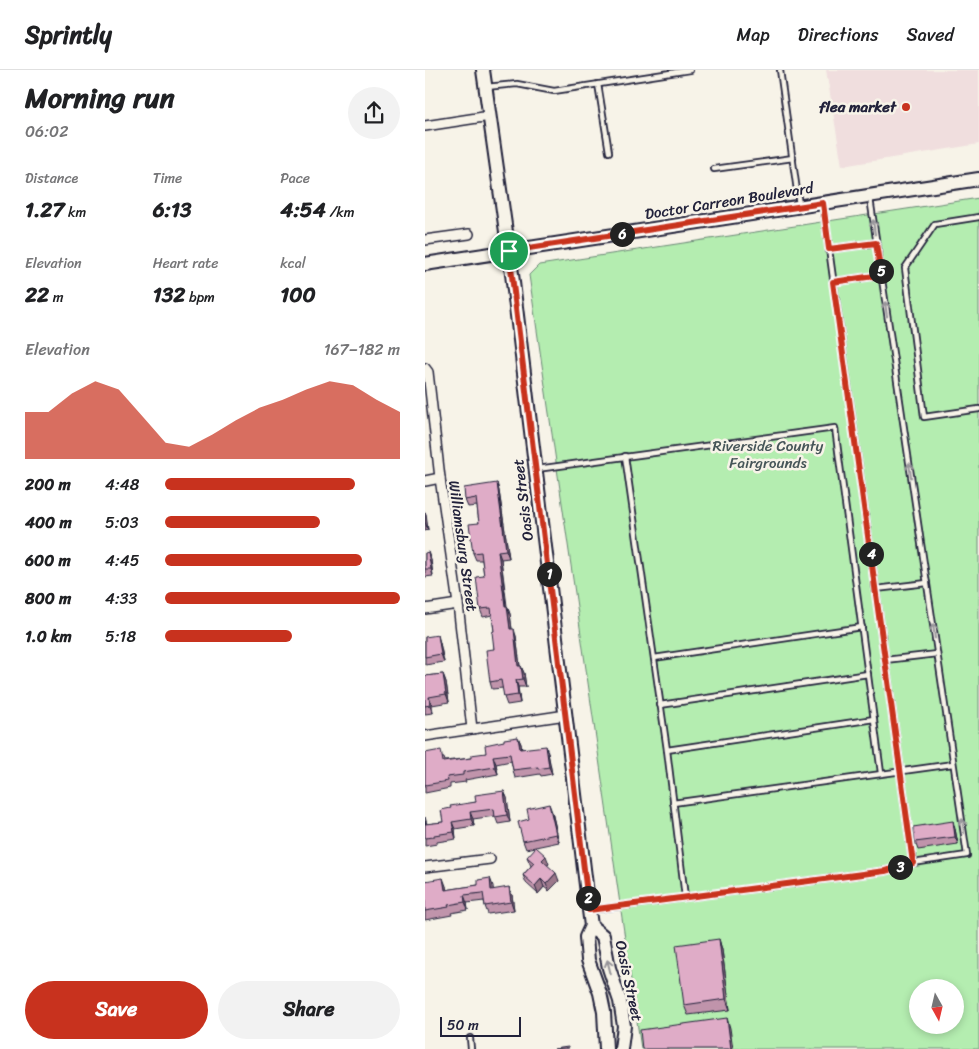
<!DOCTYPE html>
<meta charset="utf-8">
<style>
:root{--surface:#fff;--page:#f2f2f2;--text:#202124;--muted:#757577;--line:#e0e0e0;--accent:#c8321e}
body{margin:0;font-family:Sriracha,sans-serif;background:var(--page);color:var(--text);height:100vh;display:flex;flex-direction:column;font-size:19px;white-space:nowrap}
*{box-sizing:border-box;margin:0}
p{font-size:16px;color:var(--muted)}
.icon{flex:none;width:28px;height:28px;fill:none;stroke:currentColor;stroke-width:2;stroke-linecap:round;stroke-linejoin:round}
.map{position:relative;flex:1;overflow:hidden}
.details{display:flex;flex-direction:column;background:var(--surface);width:425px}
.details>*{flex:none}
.needle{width:32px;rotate:172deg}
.buttons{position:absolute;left:484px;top:909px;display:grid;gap:10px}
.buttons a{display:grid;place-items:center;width:55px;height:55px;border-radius:50%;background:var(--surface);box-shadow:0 2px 8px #0003;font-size:25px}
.scale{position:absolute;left:15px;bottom:12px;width:81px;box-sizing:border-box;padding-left:5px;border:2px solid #22223b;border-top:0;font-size:14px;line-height:18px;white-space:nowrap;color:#22223b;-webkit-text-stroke:4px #f7f3e8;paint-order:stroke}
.pin{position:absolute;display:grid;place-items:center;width:42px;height:42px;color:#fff;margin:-21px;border:2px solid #fff;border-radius:50%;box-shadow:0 1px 5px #0007}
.km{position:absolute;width:25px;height:25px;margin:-12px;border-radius:50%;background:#222;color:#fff;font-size:14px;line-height:25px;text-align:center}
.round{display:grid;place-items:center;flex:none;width:52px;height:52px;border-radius:26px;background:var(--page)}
.head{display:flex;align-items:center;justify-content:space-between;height:85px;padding:0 25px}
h1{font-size:28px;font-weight:800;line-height:38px}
.figures{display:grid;grid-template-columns:repeat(3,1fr);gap:8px;height:85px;padding:5px 25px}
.figures div{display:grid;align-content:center}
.figures b{font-size:21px;font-weight:800}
.figures small{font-size:14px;font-weight:400}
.figures p{font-size:14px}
.chart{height:140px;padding:10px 25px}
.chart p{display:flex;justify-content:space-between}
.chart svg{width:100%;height:90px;margin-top:5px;fill:var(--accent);opacity:.7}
.action{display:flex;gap:10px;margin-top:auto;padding:10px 25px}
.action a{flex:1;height:58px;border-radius:30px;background:var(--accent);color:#fff;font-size:20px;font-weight:800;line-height:58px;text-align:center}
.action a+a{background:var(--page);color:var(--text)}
ul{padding:0 25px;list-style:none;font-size:16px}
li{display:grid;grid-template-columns:80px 60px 1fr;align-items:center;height:38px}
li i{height:12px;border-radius:6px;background:var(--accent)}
header{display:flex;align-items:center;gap:30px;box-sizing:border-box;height:70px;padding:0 25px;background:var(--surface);border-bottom:1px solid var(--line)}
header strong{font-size:24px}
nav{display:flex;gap:28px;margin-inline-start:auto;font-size:18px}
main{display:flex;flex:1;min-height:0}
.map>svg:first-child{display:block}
</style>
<header>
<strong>Sprintly</strong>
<nav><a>Map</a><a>Directions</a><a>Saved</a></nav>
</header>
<main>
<section class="details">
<div class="head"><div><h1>Morning run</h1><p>06:02</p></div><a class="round"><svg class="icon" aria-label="share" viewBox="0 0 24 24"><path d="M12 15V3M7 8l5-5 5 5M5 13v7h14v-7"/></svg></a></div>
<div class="figures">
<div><p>Distance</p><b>1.27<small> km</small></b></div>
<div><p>Time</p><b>6:13</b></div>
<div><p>Pace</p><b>4:54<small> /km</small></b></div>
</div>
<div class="figures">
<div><p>Elevation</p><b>22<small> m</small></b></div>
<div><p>Heart rate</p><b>132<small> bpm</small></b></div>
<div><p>kcal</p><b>100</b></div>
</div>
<div class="chart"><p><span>Elevation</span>167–182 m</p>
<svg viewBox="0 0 160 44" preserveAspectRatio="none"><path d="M0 44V21L10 21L20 12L30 6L40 10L50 23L60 36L70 38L80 32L90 25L100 19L110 15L120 10L130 6L140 8L150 15L160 21V44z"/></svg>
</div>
<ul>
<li><b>200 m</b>4:48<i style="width:81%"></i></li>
<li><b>400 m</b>5:03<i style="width:66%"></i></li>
<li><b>600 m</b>4:45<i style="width:84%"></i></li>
<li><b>800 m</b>4:33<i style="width:100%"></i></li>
<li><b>1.0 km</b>5:18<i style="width:54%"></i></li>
</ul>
<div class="action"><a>Save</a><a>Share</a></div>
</section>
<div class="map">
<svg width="554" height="979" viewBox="0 0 554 979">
<rect width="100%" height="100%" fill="#f7f3e8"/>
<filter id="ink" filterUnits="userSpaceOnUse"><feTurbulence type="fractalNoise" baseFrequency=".02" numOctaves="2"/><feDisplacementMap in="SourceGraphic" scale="10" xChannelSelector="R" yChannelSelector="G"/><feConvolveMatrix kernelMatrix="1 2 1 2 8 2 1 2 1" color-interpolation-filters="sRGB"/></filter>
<g filter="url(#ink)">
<path fill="#f0dede" d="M401 0H554V74L417 96Z"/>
<path fill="#b4edb0" stroke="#6b8876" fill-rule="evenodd" d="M554 128V979H216L104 205 114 195ZM492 918H530V955H492Z"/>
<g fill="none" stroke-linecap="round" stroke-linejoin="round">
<g stroke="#22223b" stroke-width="8">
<g id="lane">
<path d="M355 0 374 135"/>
<path d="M173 14 184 82"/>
<path d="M61 17 92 14 129 21 265 0"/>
<path d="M289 99 368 88"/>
<path d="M398 135 488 793"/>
<path d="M554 147 510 154 480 198 499 347 554 339"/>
<path d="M404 179 451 173"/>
<path d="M408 212 456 205"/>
<path d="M200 386 242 680 260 827"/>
<path d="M112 399 410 358 456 703"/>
<path d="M451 519 502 513"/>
<path d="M229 588 437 557"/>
<path d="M460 590 512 584"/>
<path d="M235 635 443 604"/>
<path d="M242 680 449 649"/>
<path d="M248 733 528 694"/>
<path d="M166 840 460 801 488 793 542 785 445 128"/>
<path d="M45 968 46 979"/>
</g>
</g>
<g stroke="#22223b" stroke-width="12">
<g id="street">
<path d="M0 56 65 46"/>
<path d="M0 170 44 164"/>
<path d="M0 298 3 302 15 408 33 534 47 659"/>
<path d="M0 411 15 408"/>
<path d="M0 539 33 534"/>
<path d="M0 666 141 645"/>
<path d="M0 797 65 789"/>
</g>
</g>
<g stroke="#22223b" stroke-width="16">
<g id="secondary">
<path d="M58 0 87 204 164 840 166 856 161 867 163 890 175 923 179 942 181 979"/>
<path d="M0 194 554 109"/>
<path d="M166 856 178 866 184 898 195 931 199 956 196 979"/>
</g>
</g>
<use href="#lane" stroke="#f7f3e8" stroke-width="4.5"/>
<use href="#street" stroke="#f7f3e8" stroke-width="9"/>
<use href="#secondary" stroke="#f7f3e8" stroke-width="12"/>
</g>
<g fill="#c094ab" stroke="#22223b">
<path d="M72 413 74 421 84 488 76 489 82 536 85 544 87 559 91 566 95 596H96L99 603 101 617H93L95 633 82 635 79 627 78 618 67 619 65 612 69 579V561L67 545 58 547 55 539 59 506 57 490H51L48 483 54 453 52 436 43 437 40 430Z"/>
<path d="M0 442 3 460 0 461Z"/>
<path d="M0 483 6 490 8 506 0 507Z"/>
<path d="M0 567 15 573 19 592 0 595Z"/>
<path d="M18 604 21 612 24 632 7 635 8 643 0 644V606Z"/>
<path d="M93 667 96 674 97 679 123 683 127 704 116 706 115 704 90 708 88 700 86 691 71 694 73 704 40 710 41 712 25 714V718L0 723V683L19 688 20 691 46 688 61 683 79 671Z"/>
<path d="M79 721 82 728 85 752 73 754 70 746 48 749 49 756 30 759 31 769 12 772V774L0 776V747L2 754 18 752 26 738 51 732Z"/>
<path d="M127 742 134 772 101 779 98 771 104 749Z"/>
<path d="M530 759 533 774 493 780 490 772Z"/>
<path d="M102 787 124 794 122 795 134 811 124 821 119 817 113 824 101 813 98 805 106 796Z"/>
<path d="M65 808 68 820 87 825 89 840 63 844 60 836 59 831 42 833 43 840 26 843 27 845 0 850V811L21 816V820L53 815Z"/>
<path d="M294 869 297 880 305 940 263 945 259 935Z"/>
</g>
<g fill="#9c788b" stroke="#22223b">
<path d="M72 413 74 421 84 488 81 480Z"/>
<path d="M0 442 1 444 3 460 0 452Z"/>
<path d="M73 481 76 489 82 544 80 536Z"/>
<path d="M3 482 6 490 8 506 6 499Z"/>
<path d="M82 536 85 544 88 567 85 559Z"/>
<path d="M89 559 91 566 96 604 93 596Z"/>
<path d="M13 565 15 573 19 592 16 584Z"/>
<path d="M96 596 99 603 101 617 98 609Z"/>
<path d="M18 604 21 612 24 632 21 624Z"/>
<path d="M91 610 93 617 95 633 93 625Z"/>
<path d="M4 627 7 635 8 643 5 635Z"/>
<path d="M93 667 96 674 98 687 95 679Z"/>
<path d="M121 676 123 683 127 704 124 697Z"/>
<path d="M68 686 71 694 73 704 70 697Z"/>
<path d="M79 721 82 728 85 752 82 745Z"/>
<path d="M124 734 127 742 134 772 131 764Z"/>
<path d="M45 742 48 749 49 756 46 749Z"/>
<path d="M528 751 530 759 533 774 530 767Z"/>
<path d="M27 752 30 759 31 769 29 762Z"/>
<path d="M121 786 124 794 119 798 117 790Z"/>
<path d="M131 803 134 811 124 821 121 814Z"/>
<path d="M18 808 21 816 23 828 20 820Z"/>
<path d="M65 808 68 816 69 828 66 820Z"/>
<path d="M116 809 119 817 113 824 110 816Z"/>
<path d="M84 817 87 825 89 840 86 832Z"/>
<path d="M39 825 42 833 43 840 40 832Z"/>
<path d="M294 869 297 880 305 940 301 929Z"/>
<path d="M302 948 305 958 308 979H306Z"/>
</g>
<g fill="#dfacc7" stroke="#22223b">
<path d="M72 413 81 480 73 481 80 536H82L85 559H89L93 596H96L98 609 91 610 93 625 79 627 76 610 65 612 61 580 69 579 67 562 69 561 66 538 55 539 51 507 59 506 56 482 48 483 44 454 54 453 51 428 40 430 39 418Z"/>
<path d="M3 482 6 499H0V483Z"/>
<path d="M13 565 16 584 0 587V567Z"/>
<path d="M18 604 21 624 4 627 5 635 0 636V606Z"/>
<path d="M93 667 95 679 121 676 124 697 113 699V697L88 700 85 684 68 686 70 697 38 702V705L22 707 23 711 0 715V683L16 680 18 692 46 688V685L61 683 60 675 79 671V669Z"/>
<path d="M79 721 82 745 70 747 69 739 45 742 46 749 27 752 29 762 9 765V767L0 768V751V754L18 752 16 740 26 738 25 736 51 732 50 725Z"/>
<path d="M124 734 131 764 98 771 93 752 104 749 102 739Z"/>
<path d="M528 751 530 767 490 772 488 757Z"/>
<path d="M111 777 121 786 117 790 131 803 121 814 116 809 110 816 98 805 109 793 102 787Z"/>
<path d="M18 808 20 820 53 815V810L65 808 66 820 84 817 86 832 60 836 58 823 39 825 40 832 23 835 24 837 0 841V811Z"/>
<path d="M294 869 301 929 259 935 251 875Z"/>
<path d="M302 948 306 979H217L215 960Z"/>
<path d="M143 977V979H129Z"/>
</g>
<defs><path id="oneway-shaft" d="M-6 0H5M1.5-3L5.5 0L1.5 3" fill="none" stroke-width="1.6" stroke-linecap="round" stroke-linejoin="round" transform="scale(1.25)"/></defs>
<g stroke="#97959a">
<use href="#oneway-shaft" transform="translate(449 157) rotate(-98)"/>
<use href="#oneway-shaft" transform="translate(461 239) rotate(-98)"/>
<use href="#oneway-shaft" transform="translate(485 400) rotate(-98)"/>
<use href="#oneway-shaft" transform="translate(509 561) rotate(-98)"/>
<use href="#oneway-shaft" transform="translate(538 756) rotate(-98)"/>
<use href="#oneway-shaft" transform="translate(184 897) rotate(-104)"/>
</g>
</g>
<g fill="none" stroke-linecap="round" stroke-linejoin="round" filter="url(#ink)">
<g stroke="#fff" stroke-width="10">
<path id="route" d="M398 133 404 179 451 173 456 205 408 212 488 793 460 801 164 840 84 181Z"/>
</g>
<use href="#route" stroke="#c8321e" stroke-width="6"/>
</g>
<circle fill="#c8321e" stroke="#f7f3e8" stroke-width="2" cx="481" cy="37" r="5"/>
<g text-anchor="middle" stroke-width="5" stroke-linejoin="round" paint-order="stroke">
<g font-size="15" font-weight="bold" fill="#22223b" stroke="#f7f3e8" text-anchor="end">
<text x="471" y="42">flea market</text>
</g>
<g font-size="15" fill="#22223b" stroke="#f7f3e8">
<text transform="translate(304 131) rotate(-9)" y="5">Doctor Carreon Boulevard</text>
<text transform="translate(98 430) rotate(-97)" y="5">Oasis Street</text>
<text transform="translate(38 476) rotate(82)" y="5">Williamsburg Street</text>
<text transform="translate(204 911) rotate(78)" y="5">Oasis Street</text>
</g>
<g font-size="15" fill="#465558" stroke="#f7f3e8">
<text x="343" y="381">Riverside County<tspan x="343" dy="17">Fairgrounds</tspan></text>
</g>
</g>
</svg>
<div class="buttons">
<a><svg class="needle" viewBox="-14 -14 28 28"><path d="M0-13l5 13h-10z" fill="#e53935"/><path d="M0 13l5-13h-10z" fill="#757577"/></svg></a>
</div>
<div class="scale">50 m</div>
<div class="pin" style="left:84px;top:181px;background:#1e9e55"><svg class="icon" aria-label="arrive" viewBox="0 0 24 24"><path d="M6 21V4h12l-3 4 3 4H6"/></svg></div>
<b class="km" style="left:124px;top:504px">1</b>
<b class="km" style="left:163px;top:828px">2</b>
<b class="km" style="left:475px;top:797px">3</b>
<b class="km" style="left:446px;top:484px">4</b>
<b class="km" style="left:456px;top:201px">5</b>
<b class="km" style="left:197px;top:164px">6</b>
</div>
</main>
